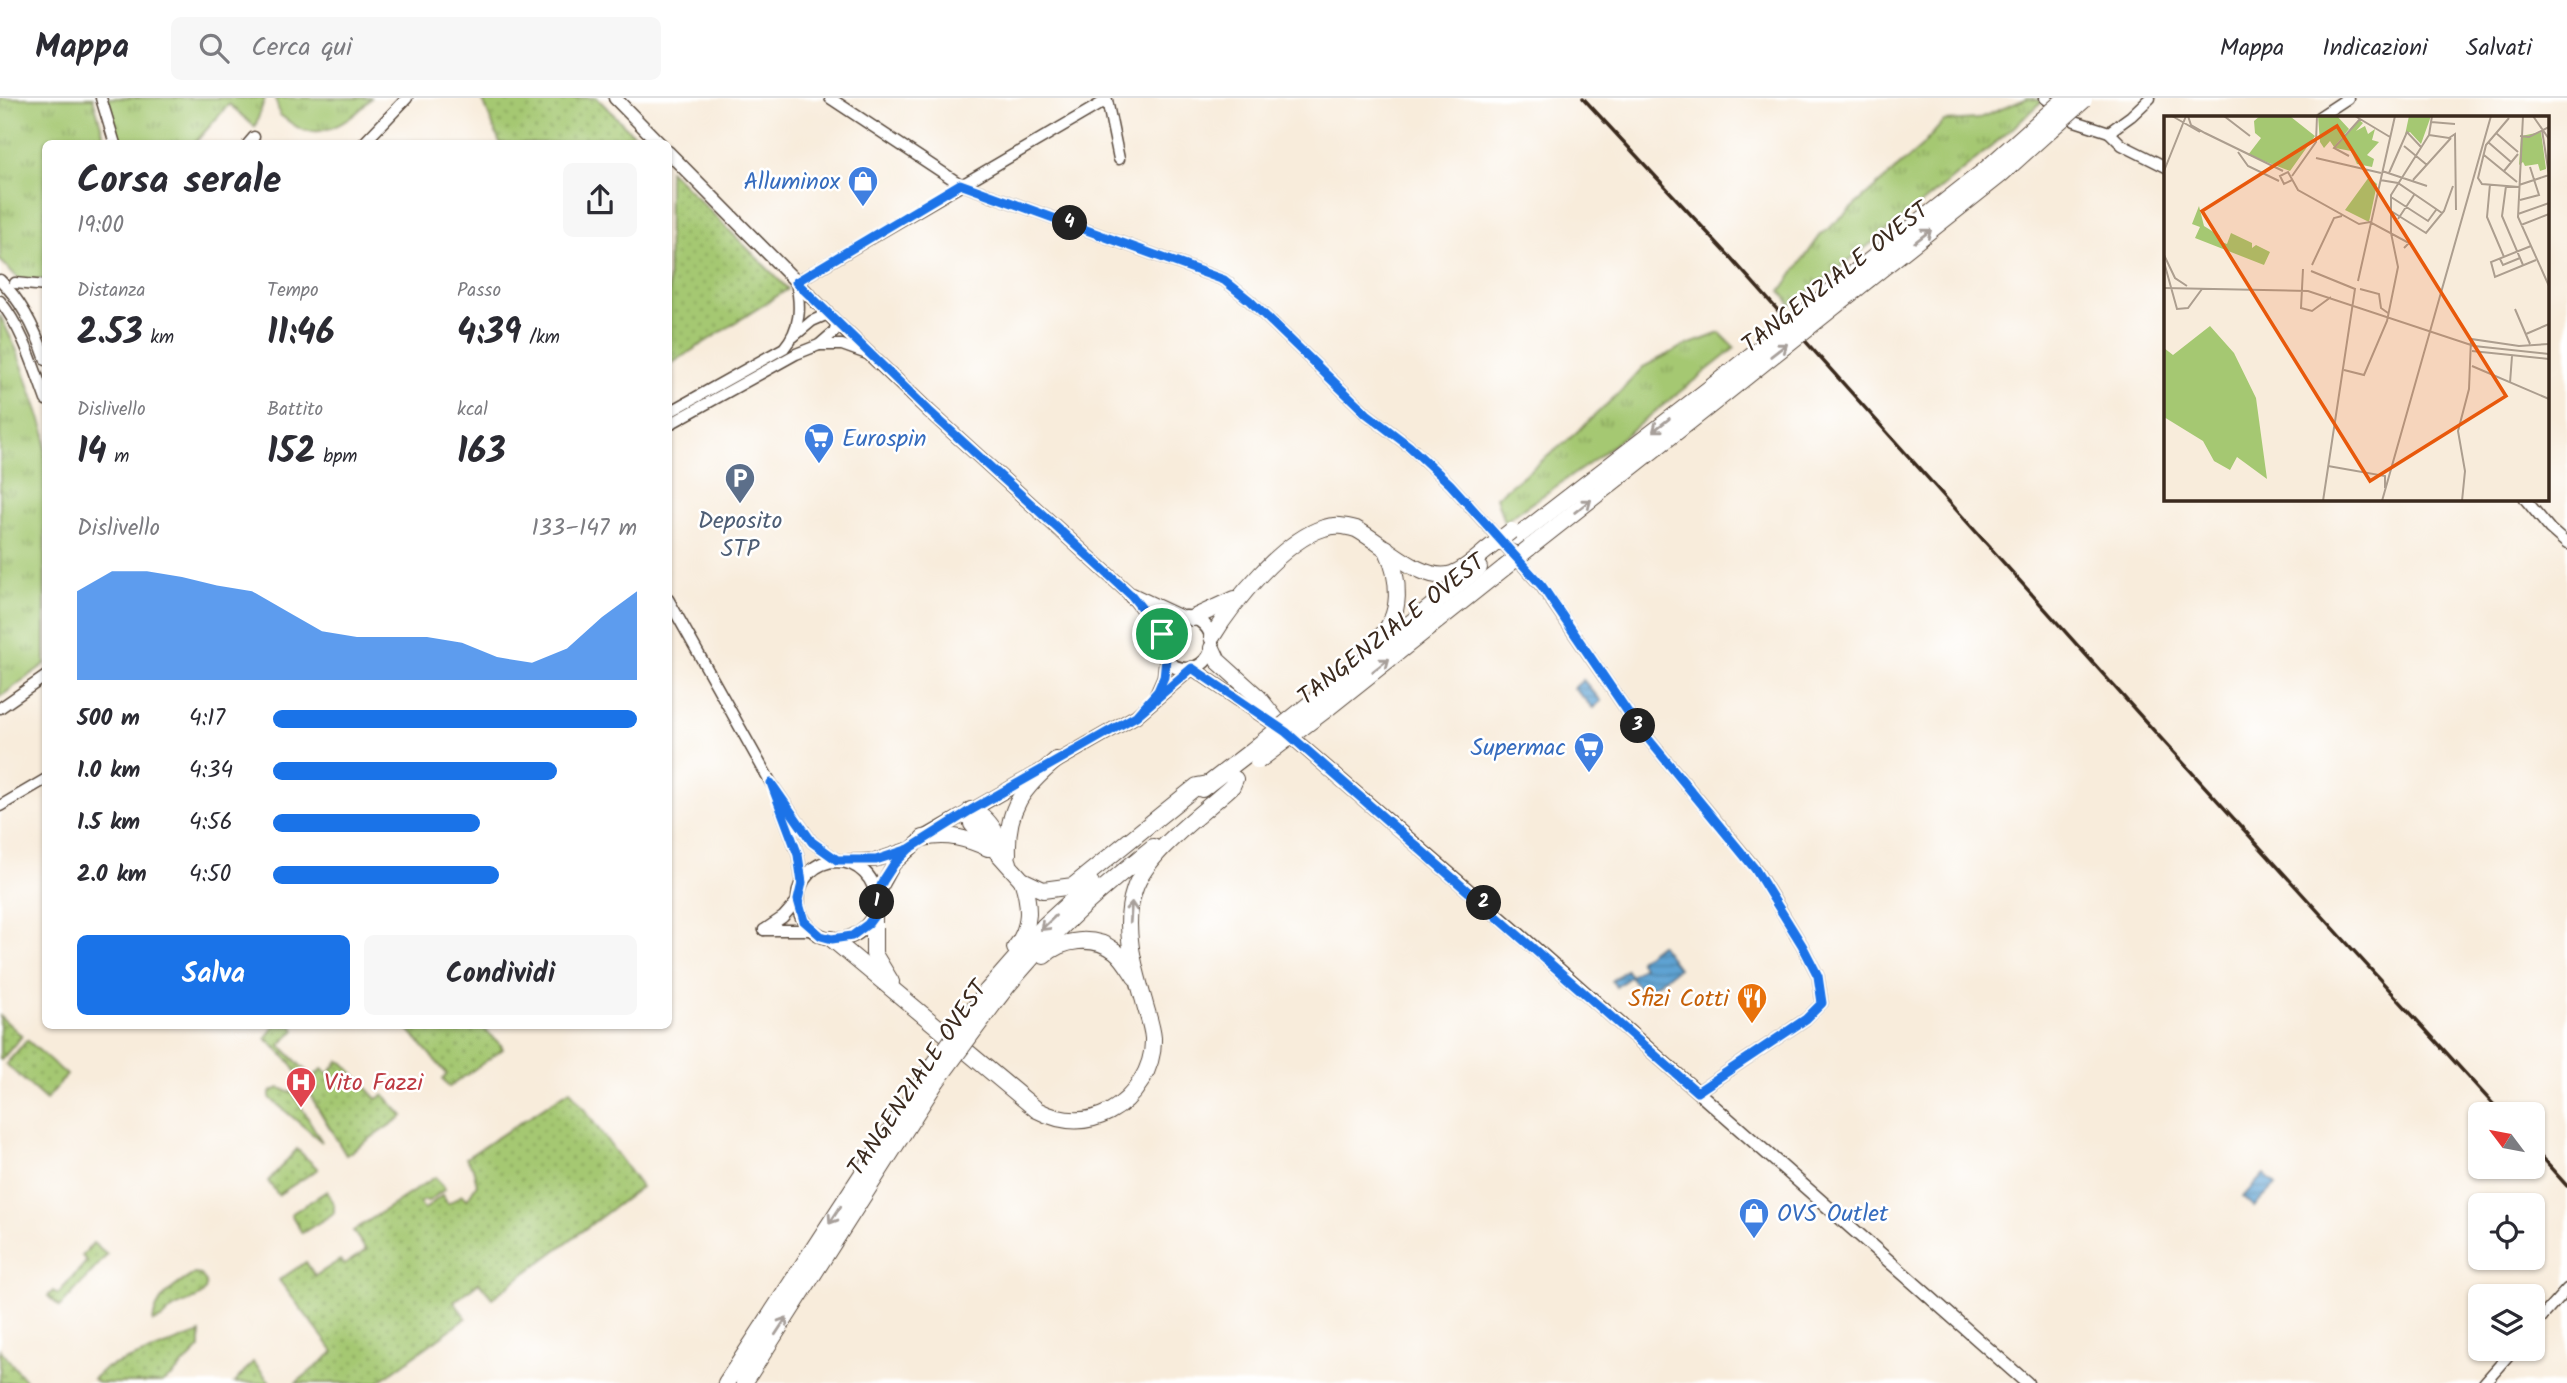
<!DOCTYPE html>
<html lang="it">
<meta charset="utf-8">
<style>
:root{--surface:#fff;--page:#f7f7f7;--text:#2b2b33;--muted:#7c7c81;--line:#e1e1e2;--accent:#1a73e8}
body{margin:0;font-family:Kalam,sans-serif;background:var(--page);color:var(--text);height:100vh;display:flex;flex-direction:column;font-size:26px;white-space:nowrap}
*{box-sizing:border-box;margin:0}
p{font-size:23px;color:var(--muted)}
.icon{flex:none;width:38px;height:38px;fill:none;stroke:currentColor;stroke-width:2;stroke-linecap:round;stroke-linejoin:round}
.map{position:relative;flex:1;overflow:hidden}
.side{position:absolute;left:42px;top:42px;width:630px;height:889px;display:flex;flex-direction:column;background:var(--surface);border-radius:10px;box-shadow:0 2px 5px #0004}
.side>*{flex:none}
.needle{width:46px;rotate:302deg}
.fabs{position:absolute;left:2468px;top:1004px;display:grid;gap:14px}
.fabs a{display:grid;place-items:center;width:77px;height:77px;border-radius:10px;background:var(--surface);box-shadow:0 2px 5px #0004;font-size:35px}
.pin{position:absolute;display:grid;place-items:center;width:60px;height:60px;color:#fff;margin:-30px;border:4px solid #fff;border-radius:50%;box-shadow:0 2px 7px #0007}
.km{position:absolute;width:35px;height:35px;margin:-18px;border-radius:50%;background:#222;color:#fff;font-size:19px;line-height:35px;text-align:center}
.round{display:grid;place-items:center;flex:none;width:74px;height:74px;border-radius:10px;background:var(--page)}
.head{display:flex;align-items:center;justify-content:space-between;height:119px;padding:0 35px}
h1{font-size:38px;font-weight:700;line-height:52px}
.figures{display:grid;grid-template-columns:repeat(3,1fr);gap:10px;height:119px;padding:7px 35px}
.figures div{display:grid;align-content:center}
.figures b{font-size:35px;font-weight:700}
.figures small{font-size:19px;font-weight:400}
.figures p{font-size:19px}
.chart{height:196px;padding:14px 35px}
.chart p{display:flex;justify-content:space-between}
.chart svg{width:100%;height:126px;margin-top:7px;fill:var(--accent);opacity:.7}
.cta{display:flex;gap:14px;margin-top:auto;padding:14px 35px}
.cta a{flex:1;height:80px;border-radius:10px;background:var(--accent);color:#fff;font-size:28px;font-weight:700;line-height:80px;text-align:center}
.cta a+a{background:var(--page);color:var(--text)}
ul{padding:0 35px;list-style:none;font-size:23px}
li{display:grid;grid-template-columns:112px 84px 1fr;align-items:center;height:52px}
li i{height:18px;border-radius:9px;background:var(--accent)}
header{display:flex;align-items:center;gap:42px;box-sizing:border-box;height:98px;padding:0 35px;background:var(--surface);border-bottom:2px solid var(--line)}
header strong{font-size:33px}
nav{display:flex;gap:38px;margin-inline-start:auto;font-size:24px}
.search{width:490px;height:63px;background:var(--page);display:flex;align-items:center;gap:18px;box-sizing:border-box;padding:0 24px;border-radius:10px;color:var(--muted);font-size:26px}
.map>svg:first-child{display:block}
</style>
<header>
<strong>Mappa</strong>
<div class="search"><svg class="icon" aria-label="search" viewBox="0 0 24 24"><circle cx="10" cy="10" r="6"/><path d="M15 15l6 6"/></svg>Cerca qui</div>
<nav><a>Mappa</a><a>Indicazioni</a><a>Salvati</a></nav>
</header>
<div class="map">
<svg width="2567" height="1285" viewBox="0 0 2567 1285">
<defs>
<pattern id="grass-tufts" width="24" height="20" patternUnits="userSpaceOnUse" patternTransform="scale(1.75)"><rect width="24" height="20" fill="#a5c872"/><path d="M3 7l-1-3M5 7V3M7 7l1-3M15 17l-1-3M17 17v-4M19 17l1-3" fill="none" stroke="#88a35d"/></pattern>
<pattern id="garden-dots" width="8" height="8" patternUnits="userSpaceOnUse" patternTransform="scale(1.75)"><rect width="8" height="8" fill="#a5c872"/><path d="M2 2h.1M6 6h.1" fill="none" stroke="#88a35d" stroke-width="1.8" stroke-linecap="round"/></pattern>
<pattern id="water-rules" width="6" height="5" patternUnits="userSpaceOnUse" patternTransform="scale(1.75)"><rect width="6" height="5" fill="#5ea3d3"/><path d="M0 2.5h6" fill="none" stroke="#4f85ab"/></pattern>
</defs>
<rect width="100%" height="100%" fill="#fff"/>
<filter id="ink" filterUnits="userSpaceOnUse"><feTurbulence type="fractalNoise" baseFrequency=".0143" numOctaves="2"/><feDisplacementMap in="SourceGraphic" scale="14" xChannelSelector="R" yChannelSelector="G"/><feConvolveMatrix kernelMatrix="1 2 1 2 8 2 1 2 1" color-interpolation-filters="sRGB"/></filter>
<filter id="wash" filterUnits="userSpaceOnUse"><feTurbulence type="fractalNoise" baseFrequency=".00686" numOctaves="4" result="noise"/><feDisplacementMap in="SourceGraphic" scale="28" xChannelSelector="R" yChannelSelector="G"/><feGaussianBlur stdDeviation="1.57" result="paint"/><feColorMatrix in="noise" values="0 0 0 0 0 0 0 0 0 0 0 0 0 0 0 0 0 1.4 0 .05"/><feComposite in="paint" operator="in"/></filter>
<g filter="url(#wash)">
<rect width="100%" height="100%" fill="#f8ecdb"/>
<g fill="url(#grass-tufts)" stroke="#707948" stroke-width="2">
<path d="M0 0H93L106 45 46 46 45 182 19 181 0 162Z"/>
<path d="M106 0H265L255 29 229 6 194 46 119 45Z"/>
<path d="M275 0H371C356 18 329 39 303 32 295 29 287 22 280 17Z"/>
<path d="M2028 0 2043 3C1963 76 1877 141 1791 207L1781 193 1820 138 1921 49 1944 23 1977 21Z"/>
<path d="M0 217 17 253 45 334V566L0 599Z"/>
<path d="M1720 235 1735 250 1593 363 1504 424 1496 399 1568 342 1619 295 1643 269 1682 249Z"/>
</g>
<g fill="url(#garden-dots)" stroke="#707948" stroke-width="2">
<path d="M482 0H597L642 45H500Z"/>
<path d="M669 72 788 191 669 267H668Z"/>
<path d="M0 918 22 938 1 962 0 961Z"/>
<path d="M274 928H292L295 932 280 947 312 979 322 971 328 976 339 963 344 965 377 1001 384 997 403 1018 346 1057 291 965 266 940Z"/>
<path d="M405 928H481L501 947 503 951 449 989 443 981 447 976Z"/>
<path d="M27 942 67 977 46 1002 6 966Z"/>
<path d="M279 990 293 995 322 1044 270 1000V994Z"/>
<path d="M570 992 641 1089 492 1200 479 1184 454 1204 466 1220 377 1285H296L334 1254 279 1182 306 1164 315 1178 340 1162 344 1167 366 1152 353 1133 435 1079 445 1091 427 1104 425 1102 420 1105 424 1112 442 1097 448 1106 462 1097 467 1102 477 1086 473 1070 466 1060Z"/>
<path d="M297 1051 318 1071 278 1097 268 1083Z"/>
<path d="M327 1093 334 1107V1115L302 1135 291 1116Z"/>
<path d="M93 1145 107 1157 60 1209 48 1198 53 1193 58 1196 87 1163 82 1158Z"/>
<path d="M194 1176 201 1177C205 1182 208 1186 205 1192 200 1203 180 1204 171 1212 164 1218 163 1222 153 1224 155 1199 175 1188 194 1176Z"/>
<path d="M200 1235V1250L172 1278 161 1285H98L93 1281 105 1270Z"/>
<path d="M0 1251 27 1285H0Z"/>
<path d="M253 1264 271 1285H234Z"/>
</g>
<g fill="url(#water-rules)" stroke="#4c6678" stroke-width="2">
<path d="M1583 582 1601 603 1593 610 1574 590Z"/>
<path d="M1660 846 1678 870 1643 896 1630 879 1616 889 1612 883 1626 872 1631 878 1643 869 1639 862Z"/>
<path d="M2264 1076 2276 1087 2254 1109 2243 1099Z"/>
</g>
</g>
<g filter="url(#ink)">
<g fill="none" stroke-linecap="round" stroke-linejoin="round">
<g stroke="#57473a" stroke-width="13">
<g id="minor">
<path d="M101 0 115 46"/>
<path d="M830 0 960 86 1224 182 1249 202 1367 316 1409 348 1450 386 1542 489 1636 626 1755 770 1802 847 1818 878 1822 905 1806 921 1697 994"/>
<path d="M2045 0 2075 23 2109 34 2131 18 2150 0"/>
<path d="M2319 19 2348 0"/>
<path d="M2109 34 2122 47 2166 69"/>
<path d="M248 46 254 39"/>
<path d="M363 46 407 0"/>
<path d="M0 182C22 203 36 233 46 262"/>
<path d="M15 185 46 188"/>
<path d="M0 203C23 232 33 267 46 302"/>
<path d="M793 239 812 223 828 216"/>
<path d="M819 247H842L867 256"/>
<path d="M668 315 784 250C801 230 801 209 796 184L1107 2 1119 61"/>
<path d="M668 327 796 256 819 247 834 234 837 225"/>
<path d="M2525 401 2550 431 2567 446"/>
<path d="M668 501 771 685 812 744 837 762"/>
<path d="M0 610 46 578"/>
<path d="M0 708 46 681"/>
<path d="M780 708 798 757 802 785"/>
<path d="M764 832H812"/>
<path d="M764 832 783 819 798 802"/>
<path d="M2532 1230 2567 1191"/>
<path d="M2484 1285 2514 1251"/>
</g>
</g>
<g stroke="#57473a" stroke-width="15">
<g id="major">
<path d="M615 0 660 46"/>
<path d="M668 54 837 225 929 313 1132 498 1162 536"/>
<circle cx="1186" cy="545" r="26"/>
<path d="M1156 597 1164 579 1166 561"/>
<circle cx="837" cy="802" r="39"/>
<path d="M848 763 876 762 905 752"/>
<path d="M877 797 894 766 923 740 1136 618 1192 570 1286 634 1521 838 2027 1285"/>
</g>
</g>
<g stroke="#57473a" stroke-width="18">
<g id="highway">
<path d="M1859 171 1985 72 2041 22"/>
<path d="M1869 181 1999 78 2051 31"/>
<path d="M1517 439 1715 286"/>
<path d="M1529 450 1726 295"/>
<path d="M1132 498 1179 520"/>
<path d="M1193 520 1234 501"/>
<path d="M1212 539C1233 504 1284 442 1324 430 1335 426 1345 428 1356 431 1383 445 1422 486 1452 476 1466 471 1477 460 1488 451"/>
<path d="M1377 542C1404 518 1400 480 1386 450"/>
<path d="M1212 550 1218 563 1259 600 1286 634"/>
<path d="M1317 600 1479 470"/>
<path d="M1328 610 1504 470"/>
<path d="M1202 691 1250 654"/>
<path d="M923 740C948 735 966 740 988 750"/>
<path d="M1008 756C1006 710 1023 690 1056 662"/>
<path d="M1009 765C1002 746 991 718 971 712L972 726 1022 782 1043 792 1073 788 1197 688 1208 686"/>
<path d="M874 818V856L891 884"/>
<path d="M832 841 1037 1012C1060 1024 1084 1027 1109 1014 1135 1000 1154 970 1153 940 1152 928 1147 915 1144 903 1134 869 1122 828 1134 793 1146 754 1202 716 1232 688L1235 681"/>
<path d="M1015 850C1032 829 1030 806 1022 782"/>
<path d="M1044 858C1062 841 1094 837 1115 853 1123 859 1129 870 1135 879"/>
<path d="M986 894 1044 828 1091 785"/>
<path d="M995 904C1039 845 1096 795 1153 749"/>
<path d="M726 1285 926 978"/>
<path d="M744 1285 936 984"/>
</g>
</g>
<use href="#minor" stroke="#fff" stroke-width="10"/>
<use href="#major" stroke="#fff" stroke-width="12"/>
<use href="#highway" stroke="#fff" stroke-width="16"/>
<g stroke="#3b2a1e" stroke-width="3.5">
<path d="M1583 0 1731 160 2147 625 2503 1017"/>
<path d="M2532 1049 2567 1088"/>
</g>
<g stroke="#57473a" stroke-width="18" stroke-linecap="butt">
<g id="highway-bridge">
<path d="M2041 22 2066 0"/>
<path d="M2051 31 2084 2"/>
<path d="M1715 286 1859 171"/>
<path d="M1726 295 1869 181"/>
<path d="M1488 451 1511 433"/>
<path d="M1504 470 1529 450"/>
<path d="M1250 654 1317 600"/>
<path d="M1258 663 1328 610"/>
<path d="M926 978 986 894"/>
<path d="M936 984 995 904"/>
</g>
</g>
<use href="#highway-bridge" stroke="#fff" stroke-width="16"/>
</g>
<defs><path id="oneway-shaft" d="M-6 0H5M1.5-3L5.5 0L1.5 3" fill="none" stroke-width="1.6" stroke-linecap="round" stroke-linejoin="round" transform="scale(1.75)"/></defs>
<g stroke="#a79f9a">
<use href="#oneway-shaft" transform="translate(1923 138) rotate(-38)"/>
<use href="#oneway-shaft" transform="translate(1779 252) rotate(-38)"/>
<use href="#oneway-shaft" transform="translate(1661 327) rotate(142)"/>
<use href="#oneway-shaft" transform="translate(1583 408) rotate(-38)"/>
<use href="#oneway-shaft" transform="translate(1381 567) rotate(-38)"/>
<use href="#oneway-shaft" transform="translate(1131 814) rotate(-86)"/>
<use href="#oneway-shaft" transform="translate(1048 825) rotate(136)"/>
<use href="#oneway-shaft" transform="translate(835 1117) rotate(123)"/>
<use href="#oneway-shaft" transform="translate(781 1228) rotate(-57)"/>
</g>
</g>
<g fill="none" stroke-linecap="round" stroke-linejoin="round" filter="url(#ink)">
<g stroke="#fff" stroke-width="14">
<path id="route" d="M1162 536 1161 549 1166 561 1164 579 1158 593 1136 618 971 712 909 751 876 762H837L812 744 771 685 798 757 802 785 798 802 804 823 821 838 832 841 852 838 868 826 874 818 877 797 883 783 894 766 909 751 971 712 1136 618 1192 570 1286 634 1697 994 1806 921 1822 905 1818 878 1802 847 1755 771 1636 626 1542 488 1450 386 1409 348 1367 316 1249 202 1224 182 960 86 796 184 929 313 1132 498 1162 536"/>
</g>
<use href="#route" stroke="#1a73e8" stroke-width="9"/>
</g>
<defs>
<g id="shop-pin" transform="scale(1.575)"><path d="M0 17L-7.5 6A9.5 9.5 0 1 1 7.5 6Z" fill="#3f7fe0" stroke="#fff"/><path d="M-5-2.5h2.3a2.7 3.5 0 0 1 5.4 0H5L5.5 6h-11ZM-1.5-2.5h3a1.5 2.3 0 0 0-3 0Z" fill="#fff"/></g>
<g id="supermarket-pin" transform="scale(1.575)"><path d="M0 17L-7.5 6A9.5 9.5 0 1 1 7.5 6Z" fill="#3f7fe0" stroke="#fff"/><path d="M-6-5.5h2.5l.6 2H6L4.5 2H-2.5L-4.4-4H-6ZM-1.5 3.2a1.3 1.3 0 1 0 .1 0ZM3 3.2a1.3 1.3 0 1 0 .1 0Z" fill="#fff"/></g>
<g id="parking-pin" transform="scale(1.575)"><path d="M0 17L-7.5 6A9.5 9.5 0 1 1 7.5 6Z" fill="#5c6f8a" stroke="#fff"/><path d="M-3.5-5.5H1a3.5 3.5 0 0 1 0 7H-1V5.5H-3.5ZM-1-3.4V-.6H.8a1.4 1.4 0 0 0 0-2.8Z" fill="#fff"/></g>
<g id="restaurant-pin" transform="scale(1.575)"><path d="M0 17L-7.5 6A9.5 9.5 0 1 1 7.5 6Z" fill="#e8710a" stroke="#fff"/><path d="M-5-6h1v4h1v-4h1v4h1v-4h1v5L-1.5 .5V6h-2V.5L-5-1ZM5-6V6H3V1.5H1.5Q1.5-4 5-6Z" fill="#fff"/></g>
<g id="hospital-pin" transform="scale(1.575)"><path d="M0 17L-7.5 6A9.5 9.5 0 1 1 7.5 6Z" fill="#e0444e" stroke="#fff"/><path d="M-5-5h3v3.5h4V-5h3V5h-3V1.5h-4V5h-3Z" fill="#fff"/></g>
</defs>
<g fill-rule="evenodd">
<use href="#shop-pin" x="863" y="83"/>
<use href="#supermarket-pin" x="819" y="340"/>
<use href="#parking-pin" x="740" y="380"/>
<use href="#supermarket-pin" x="1589" y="649"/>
<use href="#restaurant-pin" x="1752" y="900"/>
<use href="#hospital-pin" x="301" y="984"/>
<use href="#shop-pin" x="1754" y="1115"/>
</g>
<g text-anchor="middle" stroke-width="5" stroke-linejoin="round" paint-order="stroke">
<g font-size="24" fill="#366cbe" stroke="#fff" text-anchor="end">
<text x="840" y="91">Alluminox</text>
<text x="842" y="348" text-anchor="start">Eurospin</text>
<text x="1566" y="657">Supermac</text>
<text x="1777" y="1123" text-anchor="start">OVS Outlet</text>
</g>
<g font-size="24" fill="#3b2a1e" stroke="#fff">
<text transform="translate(1835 179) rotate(-38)" y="8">TANGENZIALE OVEST</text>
<text transform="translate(1391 531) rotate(-38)" y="8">TANGENZIALE OVEST</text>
<text transform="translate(917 980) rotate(-56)" y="8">TANGENZIALE OVEST</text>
</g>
<g font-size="24" fill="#4e5e75" stroke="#fff">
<text x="740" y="430">Deposito<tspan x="740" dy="28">STP</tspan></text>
</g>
<g font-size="24" fill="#c56008" stroke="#fff" text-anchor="end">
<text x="1729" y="908">Sfizi Cotti</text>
</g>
<g font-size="24" fill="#be3a42" stroke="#fff" text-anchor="start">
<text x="324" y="992">Vito Fazzi</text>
</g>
</g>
<g transform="translate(2164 18)">
<rect width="385" height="385" fill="#f8ecdb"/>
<path d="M96 0 127 1 151 20 126 55 84 39 97 22 91 17 90 5ZM154 0H173L185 13 170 31 166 25 160 32 156 26ZM245 0H267L257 28 246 16 241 19ZM195 4 199 7 192 15 201 10 204 18 211 13 208 24 215 26 203 39 210 43 208 51 193 48 187 35 171 32ZM377 16 382 53 376 55 374 48 361 50 359 46 355 49 357 20Z" fill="#a5c872"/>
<path d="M46 210 70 237 92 282 103 363 73 341 66 354 50 345 39 325 0 301V232L9 239Z" fill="#a5c872"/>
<path d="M205 61 213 68 205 106 181 94ZM35 90 40 110 56 120 55 125 63 128 67 117 88 127V132L92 129 106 136 100 149 31 122 36 111 28 108Z" fill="#a5c872"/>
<path fill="none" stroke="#ac9e8f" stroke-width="2" d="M8 0 36 16M24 0 27 9 41 17 119 55M60 0 86 20M191 0 226 21M359 0 354 101 385 170M369 0 385 23M345 2 322 29 314 62 318 68 355 71M267 6 291 8M378 14 385 59M332 17 354 36M265 19 285 22 291 18 292 94M356 20 365 21 385 11M324 26 347 46M240 30 263 49M74 36 84 50 115 65M320 39 353 66M185 40 170 32 196 3M152 42 217 57M0 55 22 0M218 55 263 70M340 55 354 38M225 57 243 16 257 31M128 60 152 26 153 0M128 64 120 68 116 60 124 56 134 74 195 108 206 106 245 127 240 132M216 64 234 67 278 97M249 64 287 22M326 68 323 101 340 141M355 69 385 59M342 70 338 100 359 149M227 81 264 105 272 94M356 84 375 79 366 51M227 95 262 117 280 95 289 70M354 98 385 87M234 103 250 79M357 109 385 98M367 130 327 146 331 161 372 144M0 139 11 162 23 170M336 143 339 149 356 142M0 146 13 193 24 192 38 173M148 149 170 102 178 100M139 153 137 192 148 195 167 181M147 155 191 173 159 385M194 165 231 0M0 172 144 175 310 230 385 238M196 173 215 178 217 192 224 197M351 193 366 228M362 218 385 208M308 235 385 243M308 250 385 283M180 254 200 259 223 205 234 151 227 117V79L265 19 268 0M346 267 348 240M164 350 221 360V372M218 385 327 0M298 385 301 355 294 315 305 273 307 223 355 230 385 228"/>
<path fill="#e8590c" fill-opacity="0.15" stroke="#e8590c" stroke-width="3.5" d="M173 10 342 280 206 365 38 95Z"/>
<rect width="385" height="385" fill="none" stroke="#3b2a1e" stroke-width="3.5"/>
</g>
</svg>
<div class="fabs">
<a><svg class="needle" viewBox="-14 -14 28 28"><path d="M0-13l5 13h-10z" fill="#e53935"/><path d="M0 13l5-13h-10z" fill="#7c7c81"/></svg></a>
<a><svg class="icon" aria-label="locate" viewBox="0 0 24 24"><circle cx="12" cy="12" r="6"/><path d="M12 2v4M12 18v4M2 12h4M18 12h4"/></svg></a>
<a><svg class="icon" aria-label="layers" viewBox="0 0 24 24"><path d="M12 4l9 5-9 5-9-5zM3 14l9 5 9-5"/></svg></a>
</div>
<div class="pin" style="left:1162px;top:536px;background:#1e9e55"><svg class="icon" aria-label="arrive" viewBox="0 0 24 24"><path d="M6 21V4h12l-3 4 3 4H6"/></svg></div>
<b class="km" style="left:877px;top:804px">1</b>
<b class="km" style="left:1484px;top:805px">2</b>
<b class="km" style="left:1638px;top:628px">3</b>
<b class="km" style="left:1070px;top:125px">4</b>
<section class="side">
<div class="head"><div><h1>Corsa serale</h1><p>19:00</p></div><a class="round"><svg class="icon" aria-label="share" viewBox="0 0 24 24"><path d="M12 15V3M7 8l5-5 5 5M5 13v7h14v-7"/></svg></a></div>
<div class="figures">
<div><p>Distanza</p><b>2.53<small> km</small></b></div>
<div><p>Tempo</p><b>11:46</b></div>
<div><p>Passo</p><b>4:39<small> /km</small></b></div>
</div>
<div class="figures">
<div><p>Dislivello</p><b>14<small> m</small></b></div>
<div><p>Battito</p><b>152<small> bpm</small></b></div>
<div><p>kcal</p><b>163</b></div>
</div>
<div class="chart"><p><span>Dislivello</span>133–147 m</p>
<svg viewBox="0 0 160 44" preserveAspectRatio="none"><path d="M0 44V13L10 6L20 6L30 8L40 11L50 13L60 20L70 27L80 29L90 29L100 29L110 31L120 36L130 38L140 33L150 22L160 13V44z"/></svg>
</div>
<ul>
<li><b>500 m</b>4:17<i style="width:100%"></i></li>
<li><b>1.0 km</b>4:34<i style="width:78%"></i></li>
<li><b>1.5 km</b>4:56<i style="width:57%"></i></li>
<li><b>2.0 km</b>4:50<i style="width:62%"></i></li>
</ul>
<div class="cta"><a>Salva</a><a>Condividi</a></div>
</section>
</div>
